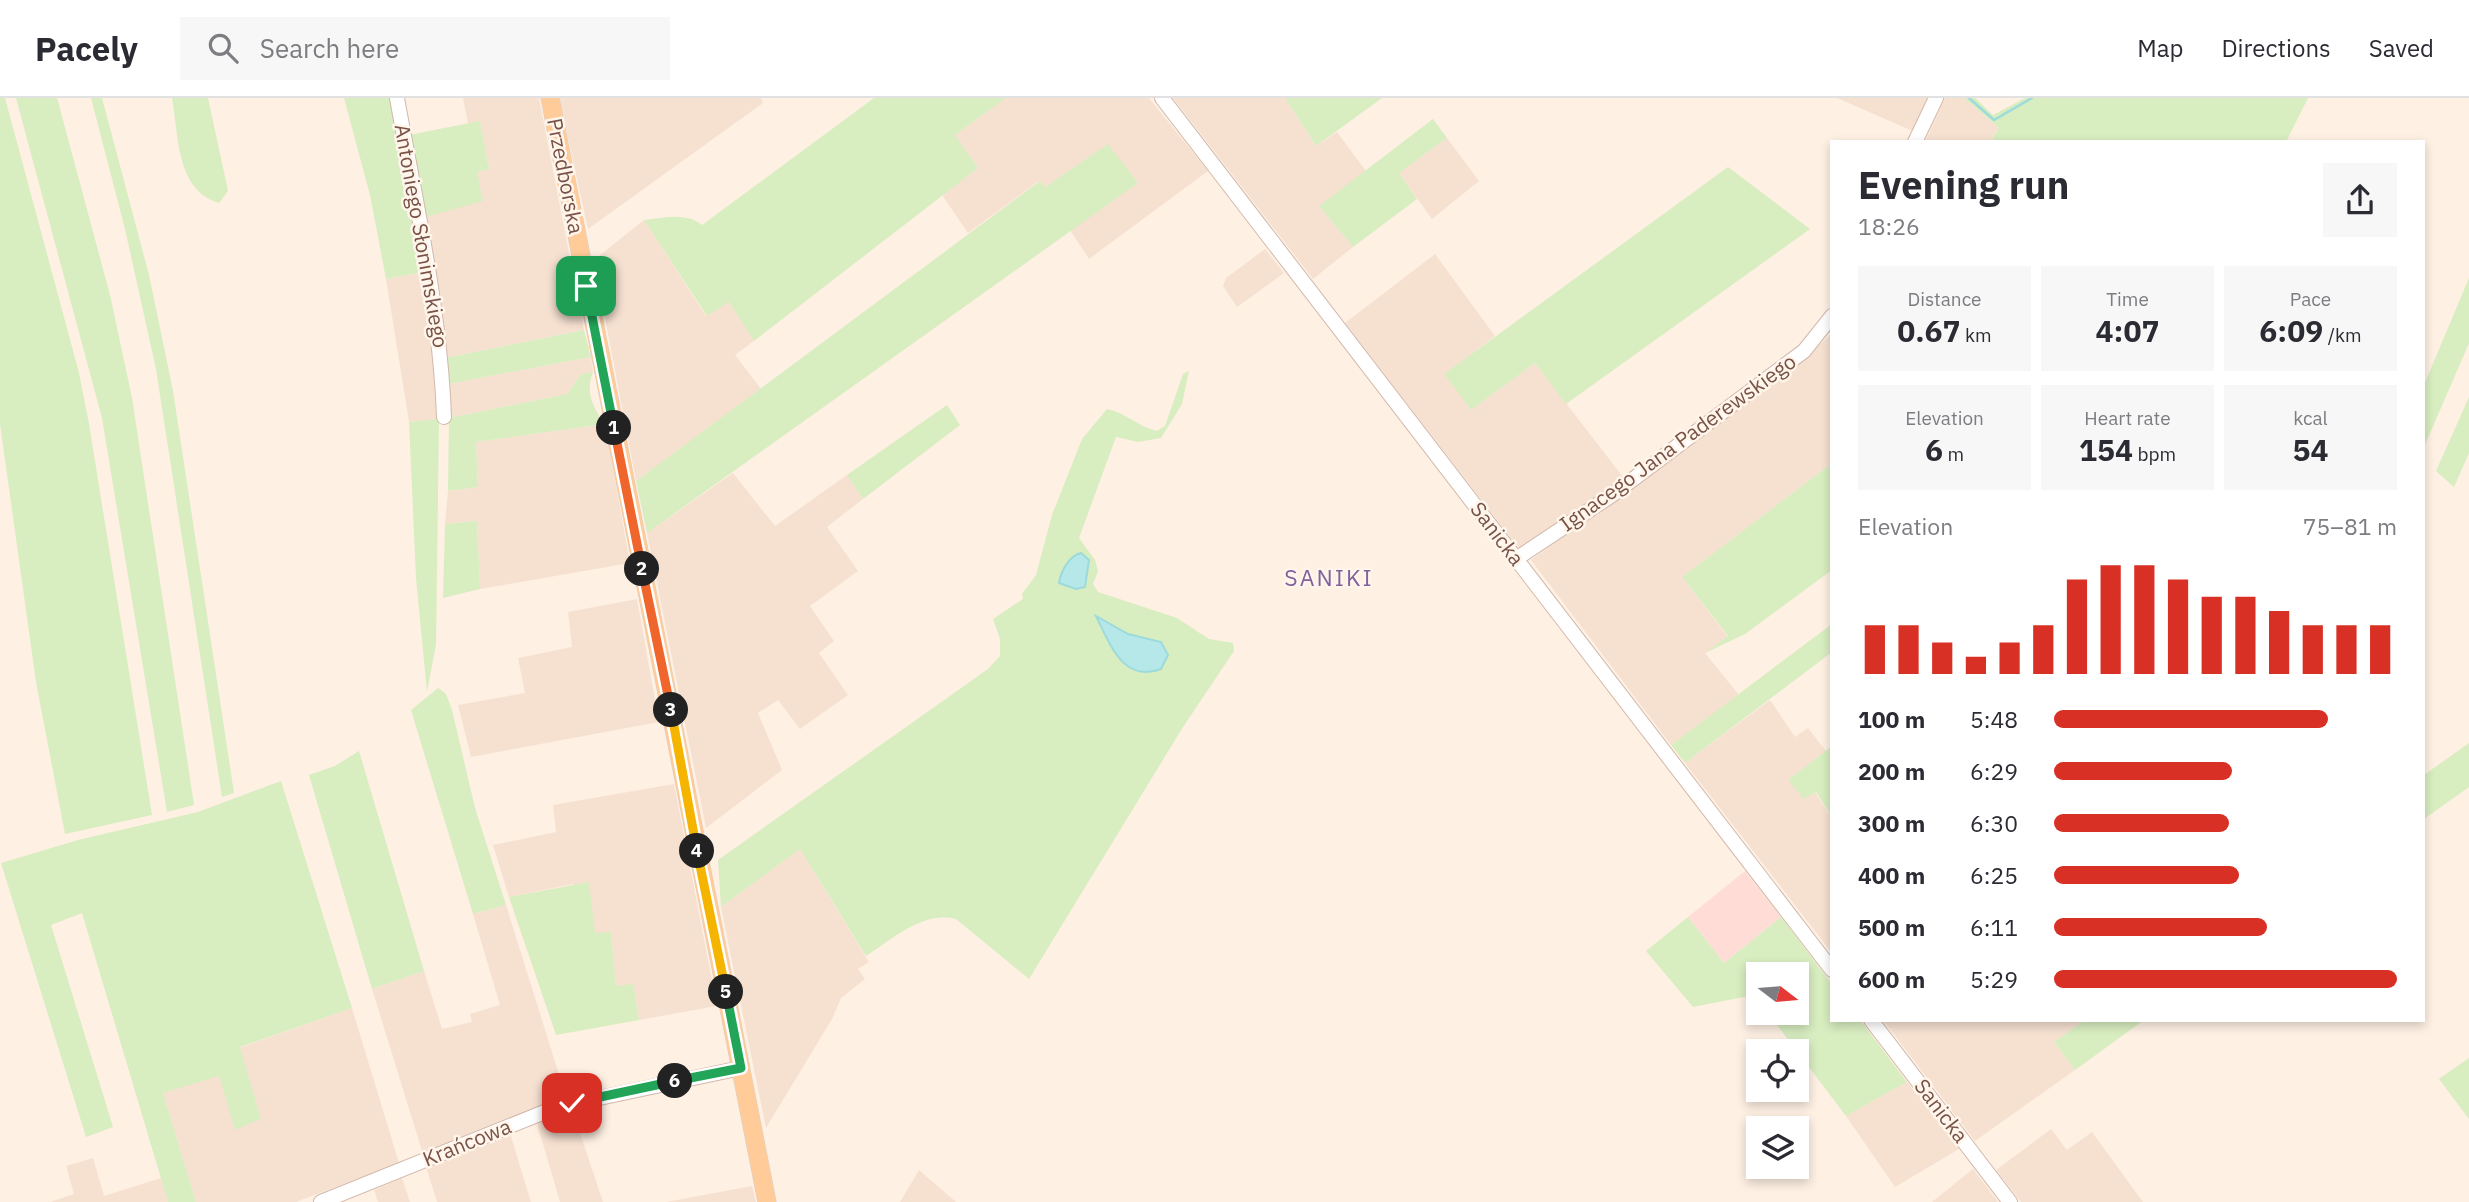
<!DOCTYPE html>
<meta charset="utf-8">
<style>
:root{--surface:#fff;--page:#f7f7f7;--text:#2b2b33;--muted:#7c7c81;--line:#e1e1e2;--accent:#d93025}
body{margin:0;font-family:"IBM Plex Sans",sans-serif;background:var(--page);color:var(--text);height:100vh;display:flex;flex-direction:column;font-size:26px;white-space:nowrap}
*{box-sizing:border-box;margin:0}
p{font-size:23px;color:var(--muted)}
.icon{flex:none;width:38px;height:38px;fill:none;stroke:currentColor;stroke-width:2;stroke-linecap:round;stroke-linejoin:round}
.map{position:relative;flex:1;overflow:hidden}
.drawer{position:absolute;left:1830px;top:42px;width:595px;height:882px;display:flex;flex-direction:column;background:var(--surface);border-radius:0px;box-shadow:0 4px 10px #0003}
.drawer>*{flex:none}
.needle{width:46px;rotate:106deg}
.fabs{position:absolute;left:1746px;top:864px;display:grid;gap:14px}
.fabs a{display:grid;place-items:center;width:63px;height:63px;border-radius:0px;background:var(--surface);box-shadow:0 4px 10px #0003;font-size:35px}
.pin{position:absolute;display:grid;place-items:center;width:60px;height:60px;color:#fff;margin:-30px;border-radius:14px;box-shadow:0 4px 10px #0006}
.km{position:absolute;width:35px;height:35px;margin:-18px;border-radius:50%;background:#222;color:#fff;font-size:19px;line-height:35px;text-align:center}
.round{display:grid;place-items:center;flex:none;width:74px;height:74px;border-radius:0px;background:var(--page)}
.summary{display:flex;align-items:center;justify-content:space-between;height:119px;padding:0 28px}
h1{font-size:38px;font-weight:700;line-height:52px}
.figures{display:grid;grid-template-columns:repeat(3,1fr);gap:10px;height:119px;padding:7px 28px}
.figures div{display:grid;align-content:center;border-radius:0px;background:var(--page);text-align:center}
.figures b{font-size:30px;font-weight:700}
.figures small{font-size:19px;font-weight:400}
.figures p{font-size:19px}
.chart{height:196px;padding:14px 28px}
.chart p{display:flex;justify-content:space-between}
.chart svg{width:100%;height:126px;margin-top:7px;stroke:var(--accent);stroke-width:6}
ul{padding:0 28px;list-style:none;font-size:23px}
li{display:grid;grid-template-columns:112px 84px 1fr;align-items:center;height:52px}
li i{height:18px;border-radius:9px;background:var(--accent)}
header{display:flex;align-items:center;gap:42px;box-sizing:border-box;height:98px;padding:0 35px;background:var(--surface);border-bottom:2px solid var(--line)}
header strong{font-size:33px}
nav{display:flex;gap:38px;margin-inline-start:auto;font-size:24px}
.search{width:490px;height:63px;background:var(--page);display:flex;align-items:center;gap:18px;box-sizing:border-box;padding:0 24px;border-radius:0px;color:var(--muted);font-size:26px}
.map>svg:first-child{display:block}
</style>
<header>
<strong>Pacely</strong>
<div class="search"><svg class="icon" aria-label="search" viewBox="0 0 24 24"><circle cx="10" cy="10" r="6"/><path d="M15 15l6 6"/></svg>Search here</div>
<nav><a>Map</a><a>Directions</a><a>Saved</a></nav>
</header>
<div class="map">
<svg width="2469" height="1104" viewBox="0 0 2469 1104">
<rect width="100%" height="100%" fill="#fef0e3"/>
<g fill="#f6e1d1">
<path d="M463 0H539L584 232 445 260 422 120 476 74 489 71 480 24 468 26Z"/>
<path d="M559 0H761L763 5 588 131Z"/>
<path d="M1006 0H1149L1208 73 1089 161 1070 132 1138 85 1045 90 1039 83 968 135 942 97 978 70 955 37Z"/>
<path d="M1173 0H1285L1316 48 1337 34 1366 73 1319 108 1353 149 1313 181Z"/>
<path d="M1837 0H1931L1915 34Z"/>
<path d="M1945 0H1964L1999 30 1992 39 1997 44H1925Z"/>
<path d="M1447 40 1479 83 1432 121 1399 75Z"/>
<path d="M644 122 706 218 729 204 754 243 735 257 761 291 636 383 594 162Z"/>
<path d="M1265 151 1284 175 1237 209 1223 188 1226 180Z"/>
<path d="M1435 156 1495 238 1445 276 1471 312 1535 265 1623 379 1521 453 1345 225Z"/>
<path d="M424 174 439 321 409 324 386 181Z"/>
<path d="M1832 236V365L1682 479 1728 539 1705 555 1739 597 1671 647 1531 462 1778 281Z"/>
<path d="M591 259 593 274 581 276 567 296 449 320 448 286Z"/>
<path d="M605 326 630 465 480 491 477 423 445 426 448 393 478 389 476 344Z"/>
<path d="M733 375 775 428 847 377 863 401 827 429 858 473 810 508 834 543 819 555 848 597 800 631 778 602 758 615 782 672 706 730 647 435Z"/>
<path d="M637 501 659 624 471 659 458 607 525 595 518 560 572 549 568 514Z"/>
<path d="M1770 602 1795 639 1808 630 1826 653 1788 682 1815 694 1829 716 1832 714V855L1685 665Z"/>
<path d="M674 686 717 908 639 922 633 887 616 889 611 834 595 836 573 786 509 799 493 747 556 734 553 707Z"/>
<path d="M800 751 869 864 858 871 865 881 841 900 832 921 766 1030 721 809Z"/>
<path d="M506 807 567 1002 423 1056 372 891 424 873 442 931 472 924 470 916 500 907 473 816Z"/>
<path d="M352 910 399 1065 296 1104H196L163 995 219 977 260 1022 239 950Z"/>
<path d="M1883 922H2085L2054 944 2075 972 1975 1043Z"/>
<path d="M1907 984 1959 1051 1895 1089 1846 1018Z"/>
<path d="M572 1011 603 1104H560L536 1022Z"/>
<path d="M2051 1031 2067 1052 2092 1034 2143 1104H2021L1996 1072Z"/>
<path d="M510 1035 531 1104H437L426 1069Z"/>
<path d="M93 1060 104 1098 161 1080 168 1104H50L74 1096 66 1068Z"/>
<path d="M1973 1071 1998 1104H1932Z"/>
<path d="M919 1072 956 1104H900Z"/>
<path d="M402 1080 410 1104H378L374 1092Z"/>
<path d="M752 1088 756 1104H666Z"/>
</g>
<path fill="#ffddd6" d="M1745 773 1781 819 1724 865 1688 819Z"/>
<g fill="#d8edc0">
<path d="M0 0H5L79 275 89 326 152 717 65 736 36 584 0 326Z"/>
<path d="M16 0H57L110 197 132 300 194 707 167 714 102 320Z"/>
<path d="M91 0H102L149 177 173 293 234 695 222 699 156 271 125 131Z"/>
<path d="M172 0H208L228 93 219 105C176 92 179 39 172 0Z"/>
<path d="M344 0H392L424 174 386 181 370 97Z"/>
<path d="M874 0H1006L955 37 978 70 754 243 729 204 707 218 644 122C663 120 686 114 702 127Z"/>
<path d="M1285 0H1382L1316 48Z"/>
<path d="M1964 0H1975L1993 17 2025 0H2308L2286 44H1997L1992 40 1999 30Z"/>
<path d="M1433 21 1447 40 1399 75 1417 101 1353 149 1319 108Z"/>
<path d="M480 23 489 71 477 74 483 103 422 120 409 37Z"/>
<path d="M1108 46 1138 85 647 435 636 383 1040 83 1045 89Z"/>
<path d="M1728 69 1810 131 1566 306 1535 265 1471 312 1444 276Z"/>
<path d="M2469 180V245L2424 349V287Z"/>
<path d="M584 232 591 259 448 286 445 260Z"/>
<path d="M1189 273 1182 306 1161 340 1138 344 1116 339 1079 440 1095 462 1098 473 1093 486 1098 494 1177 520 1209 541 1233 545 1234 553 1183 629 1029 881 956 821C922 813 893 841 866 858L800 751 721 809 718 762 988 571 1000 558V541L993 521 1023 501 1022 496 1036 477 1052 417 1082 341 1107 311C1127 315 1138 329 1157 333L1165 328 1183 276Z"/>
<path d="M593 274C585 294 593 310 605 326L476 344 478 389 448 393 449 320 567 296 581 276Z"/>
<path d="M2469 299V355L2454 389 2436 373Z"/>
<path d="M947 307 960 327 863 401 847 377Z"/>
<path d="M439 321 436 546 427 594 416 480 409 324Z"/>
<path d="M1832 365V472L1745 536 1705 555 1728 538 1682 479Z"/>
<path d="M477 423 480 491 443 500 445 426Z"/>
<path d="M1832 526V554L1685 665 1671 647Z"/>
<path d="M438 590 446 596 452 612 475 710 506 807 473 816 411 612Z"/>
<path d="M2469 645V689L2424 721V677Z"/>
<path d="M1832 648V714L1830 716 1816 694 1804 701 1788 682Z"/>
<path d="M359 653 424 873 372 891 309 677 335 668Z"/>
<path d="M281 683 352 910 240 949 261 1021 235 1032 219 978 163 995 196 1104H168L82 815 51 827 113 1029 86 1039 1 765 78 742 198 714Z"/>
<path d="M589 784 595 835 611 834 616 888 633 886 639 922 556 937 509 799Z"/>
<path d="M1688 819 1724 865 1781 819 1832 886V922H1860L1907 984 1846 1018 1768 915H1797V877H1759V903L1754 897 1693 909 1646 853Z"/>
<path d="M2085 922H2144L2075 972 2054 944Z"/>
<path d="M2469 960V1021L2439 981Z"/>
</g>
<g fill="#b6e8e9" stroke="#9cdadc" stroke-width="2">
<path d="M1081 455 1089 462 1085 489 1076 491 1059 485C1061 473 1069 458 1081 455Z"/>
<path d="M1096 518 1128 536 1161 544 1168 557 1161 571C1122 586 1109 543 1096 518Z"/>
</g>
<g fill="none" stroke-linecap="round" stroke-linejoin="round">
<path stroke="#9cdadc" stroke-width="2.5" d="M1969 0 1994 22 2032 0"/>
<g stroke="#d2b8ab" stroke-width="16">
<g id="minor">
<path d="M397 0C416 106 440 211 444 319"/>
<path d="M1162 0 1832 872"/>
<path d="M1915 44 1936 0"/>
<path d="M1516 461 1612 397 1804 253 1832 218"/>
<path d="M1871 922 2010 1104"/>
<path d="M321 1104 557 1009 741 970"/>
</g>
</g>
<g stroke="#d9cfcb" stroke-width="19">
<path id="major" d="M550 0 767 1104"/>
</g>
<use href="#minor" stroke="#fff" stroke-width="14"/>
<use href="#major" stroke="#fc9" stroke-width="18"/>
</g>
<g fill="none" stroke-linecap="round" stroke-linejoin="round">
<g stroke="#fff" stroke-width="14">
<path id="split-1" d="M586 188 614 330"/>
</g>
<g stroke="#fff" stroke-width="14">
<path id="split-2" d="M614 330 642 471"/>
</g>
<g stroke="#fff" stroke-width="14">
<path id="split-3" d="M642 471 671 612"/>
</g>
<g stroke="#fff" stroke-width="14">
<path id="split-4" d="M671 612 697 753"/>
</g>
<g stroke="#fff" stroke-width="14">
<path id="split-5" d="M697 753 726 894"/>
</g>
<g stroke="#fff" stroke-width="14">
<path id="split-6" d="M675 983 741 970 726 894"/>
</g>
<g stroke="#fff" stroke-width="14">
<path id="split-7" d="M572 1005 675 983"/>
</g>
<use href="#split-1" stroke="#22a559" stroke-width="9"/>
<use href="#split-2" stroke="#f0652b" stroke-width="9"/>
<use href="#split-3" stroke="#f0652b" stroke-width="9"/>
<use href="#split-4" stroke="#f5b400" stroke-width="9"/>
<use href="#split-5" stroke="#f5b400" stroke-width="9"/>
<use href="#split-6" stroke="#22a559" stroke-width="9"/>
<use href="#split-7" stroke="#22a559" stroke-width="9"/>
</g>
<g text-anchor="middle" stroke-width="5" stroke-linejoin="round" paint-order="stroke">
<g font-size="21" fill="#785247" stroke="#fff5eb">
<text transform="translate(565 78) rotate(79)" y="7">Przedborska</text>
<text transform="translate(421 138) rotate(80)" y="7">Antoniego Słonimskiego</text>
<text transform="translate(1678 345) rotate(-36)" y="7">Ignacego Jana Paderewskiego</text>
<text transform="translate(1497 436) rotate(53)" y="7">Sanicka</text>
<text transform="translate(1941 1013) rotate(53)" y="7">Sanicka</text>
<text transform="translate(467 1045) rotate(-22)" y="7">Krańcowa</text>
</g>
<g font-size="23" letter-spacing="2" fill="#81629c" stroke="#fff5eb">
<text x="1329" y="488">SANIKI</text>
</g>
</g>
</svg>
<div class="fabs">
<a><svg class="needle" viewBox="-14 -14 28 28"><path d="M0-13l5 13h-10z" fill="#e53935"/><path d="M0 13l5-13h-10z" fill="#7c7c81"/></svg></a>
<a><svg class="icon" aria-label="locate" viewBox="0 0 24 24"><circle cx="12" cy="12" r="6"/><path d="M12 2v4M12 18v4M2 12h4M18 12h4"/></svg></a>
<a><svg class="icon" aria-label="layers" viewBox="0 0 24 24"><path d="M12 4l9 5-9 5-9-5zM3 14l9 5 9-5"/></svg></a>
</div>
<div class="pin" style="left:586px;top:188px;background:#1e9e55"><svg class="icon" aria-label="arrive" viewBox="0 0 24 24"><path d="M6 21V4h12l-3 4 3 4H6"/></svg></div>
<div class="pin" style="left:572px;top:1005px;background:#d93025"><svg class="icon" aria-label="check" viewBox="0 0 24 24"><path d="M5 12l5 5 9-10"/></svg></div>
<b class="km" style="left:614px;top:330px">1</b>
<b class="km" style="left:642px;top:471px">2</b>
<b class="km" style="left:671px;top:612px">3</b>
<b class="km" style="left:697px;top:753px">4</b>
<b class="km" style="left:726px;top:894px">5</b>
<b class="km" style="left:675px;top:983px">6</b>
<section class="drawer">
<div class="summary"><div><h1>Evening run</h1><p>18:26</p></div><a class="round"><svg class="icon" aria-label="share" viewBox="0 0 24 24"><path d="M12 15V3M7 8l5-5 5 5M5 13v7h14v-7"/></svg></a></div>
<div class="figures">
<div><p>Distance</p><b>0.67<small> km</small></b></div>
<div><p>Time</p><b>4:07</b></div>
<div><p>Pace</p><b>6:09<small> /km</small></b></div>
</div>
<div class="figures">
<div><p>Elevation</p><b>6<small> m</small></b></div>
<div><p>Heart rate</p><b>154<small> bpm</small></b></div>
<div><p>kcal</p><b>54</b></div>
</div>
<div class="chart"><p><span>Elevation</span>75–81 m</p>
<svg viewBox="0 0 160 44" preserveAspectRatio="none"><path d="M5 44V27M15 44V27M25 44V33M35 44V38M45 44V33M55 44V27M65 44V11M75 44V6M85 44V6M95 44V11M105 44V17M115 44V17M125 44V22M135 44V27M145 44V27M155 44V27"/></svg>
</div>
<ul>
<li><b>100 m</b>5:48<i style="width:80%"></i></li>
<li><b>200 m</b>6:29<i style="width:52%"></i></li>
<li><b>300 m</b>6:30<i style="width:51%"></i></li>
<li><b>400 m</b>6:25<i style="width:54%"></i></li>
<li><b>500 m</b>6:11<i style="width:62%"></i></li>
<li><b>600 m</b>5:29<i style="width:100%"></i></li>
</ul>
</section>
</div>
